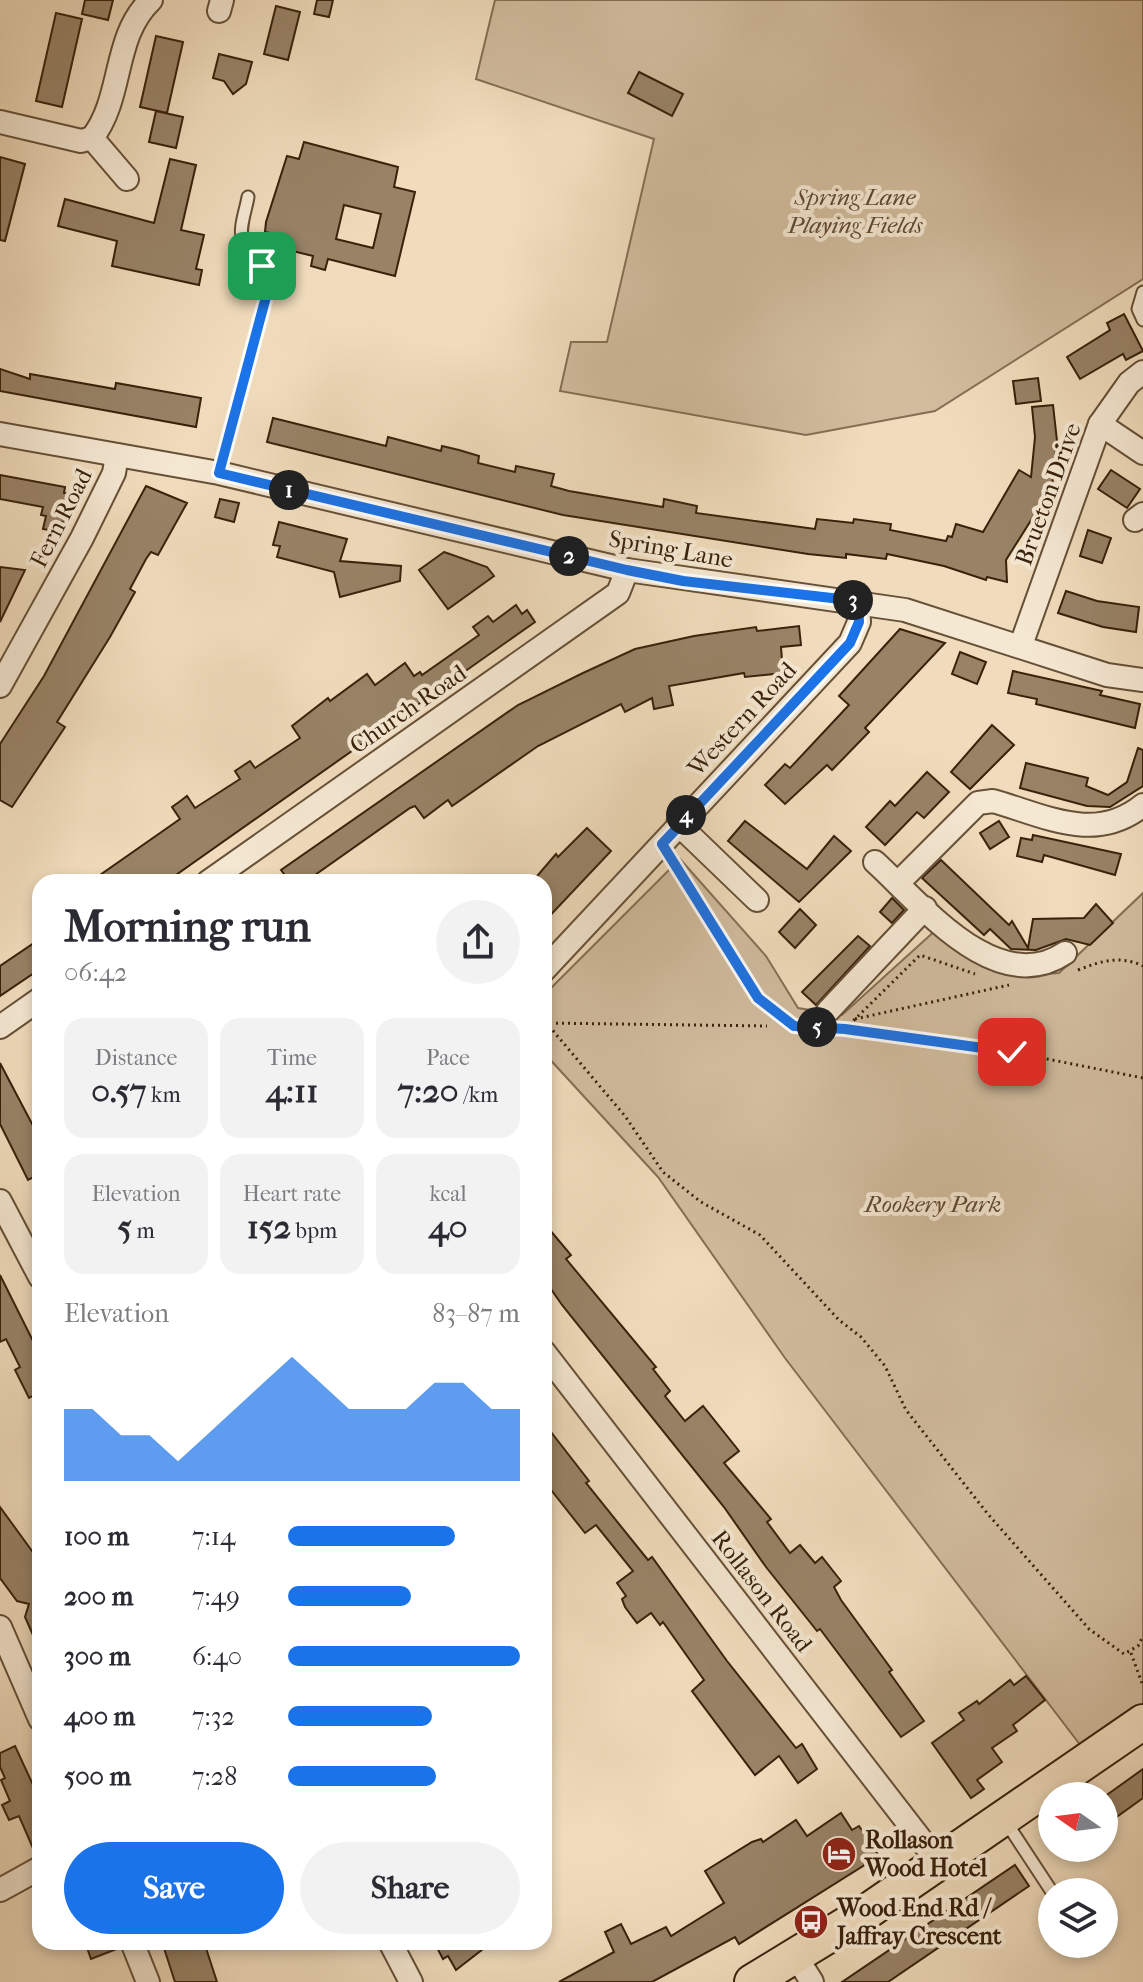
<!DOCTYPE html>
<meta charset="utf-8">
<style>
:root{--surface:#fff;--page:#f2f2f3;--text:#2b2b33;--muted:#7c7c81;--accent:#1a73e8}
body{margin:0;font-family:"IM FELL French Canon",serif;background:var(--page);color:var(--text);height:100vh;display:flex;flex-direction:column;font-size:30px;white-space:nowrap}
*{box-sizing:border-box;margin:0}
p{font-size:26px;color:var(--muted)}
.icon{flex:none;width:44px;height:44px;fill:none;stroke:currentColor;stroke-width:2;stroke-linecap:round;stroke-linejoin:round}
.map{position:relative;flex:1;overflow:hidden}
.sheet{position:absolute;left:32px;top:874px;width:520px;height:1076px;display:flex;flex-direction:column;background:var(--surface);border-radius:24px;box-shadow:0 4px 12px #0003}
.sheet>*{flex:none}
.needle{width:52px;rotate:284deg}
.buttons{position:absolute;left:1038px;top:1782px;display:grid;gap:16px}
.buttons a{display:grid;place-items:center;width:80px;height:80px;border-radius:50%;background:var(--surface);box-shadow:0 4px 12px #0003;font-size:40px}
.pin{position:absolute;display:grid;place-items:center;width:68px;height:68px;color:#fff;margin:-34px;border-radius:16px;box-shadow:0 4px 12px #0006}
.km{position:absolute;width:40px;height:40px;margin:-20px;border-radius:50%;background:#222;color:#fff;font-size:22px;line-height:40px;text-align:center}
.round{display:grid;place-items:center;flex:none;width:84px;height:84px;border-radius:42px;background:var(--page)}
.summary{display:flex;align-items:center;justify-content:space-between;height:136px;padding:0 32px}
h1{font-size:44px;font-weight:800;line-height:60px}
.stats{display:grid;grid-template-columns:repeat(3,1fr);gap:12px;height:136px;padding:8px 32px}
.stats div{display:grid;align-content:center;border-radius:20px;background:var(--page);text-align:center}
.stats b{font-size:34px;font-weight:800}
.stats small{font-size:22px;font-weight:400}
.stats p{font-size:22px}
.chart{height:224px;padding:16px 32px}
.chart p{display:flex;justify-content:space-between}
.chart svg{width:100%;height:144px;margin-top:8px;fill:var(--accent);opacity:.7}
.cta{display:flex;gap:16px;margin-top:auto;padding:16px 32px}
.cta a{flex:1;height:92px;border-radius:48px;background:var(--accent);color:#fff;font-size:32px;font-weight:800;line-height:92px;text-align:center}
.cta a+a{background:var(--page);color:var(--text)}
ul{padding:0 32px;list-style:none;font-size:26px}
li{display:grid;grid-template-columns:128px 96px 1fr;align-items:center;height:60px}
li i{height:20px;border-radius:10px;background:var(--accent)}
.map>svg:first-child{display:block}
</style>
<div class="map">
<svg width="1143" height="1982" viewBox="0 0 1143 1982">
<rect width="100%" height="100%" fill="#f0dcbc"/>
<filter id="stains"><feTurbulence type="fractalNoise" baseFrequency=".0025" numOctaves="4"/><feColorMatrix values="0 0 0 0 .2 0 0 0 0 .09 0 0 0 0 .02 0 0 0 .5 -.17"/></filter>
<radialGradient id="worn" r=".72"><stop offset=".6" stop-color="#630" stop-opacity="0"/><stop offset="1" stop-color="#630" stop-opacity=".3"/></radialGradient>
<g fill="#d1bc9e" stroke="#846f54" stroke-width="2">
<path d="M495 0H1143V279L935 411 806 435 560 391 571 342H607L654 139 476 79Z"/>
<path d="M680 859 766 956 798 1008 842 1015 937 929 1031 975 1059 973 1143 893V1704L1081 1746 785 1358 658 1177 544 1053V995Z"/>
</g>
<g fill="#988367" stroke="#38220b" stroke-width="2" fill-rule="evenodd">
<path d="M85 0H113L108 20 82 14Z"/>
<path d="M317 0H333L329 17 314 14Z"/>
<path d="M276 6 300 12 288 60 264 54Z"/>
<path d="M56 13 82 19 62 107 36 101Z"/>
<path d="M156 36 183 42 167 113 140 107Z"/>
<path d="M219 54 252 62 246 84 233 94 224 81 213 78Z"/>
<path d="M639 72 683 94 672 116 628 93Z"/>
<path d="M156 111 183 117 176 148 149 142Z"/>
<path d="M304 142 398 167 394 187 415 192 395 276 328 259 325 270 311 266 313 256 268 245 270 233 265 232 266 222 287 156 299 159ZM344 205 381 214 373 248 336 239Z"/>
<path d="M0 157 25 164 5 241 0 240Z"/>
<path d="M170 159 196 165 181 230 204 235 196 269 202 270 199 285 112 266 117 241 58 226 65 199 154 223Z"/>
<path d="M1124 314 1143 351 1126 360 1123 354 1080 379 1067 357 1110 330 1107 323Z"/>
<path d="M0 369 30 379V374L115 389 116 383 201 398 196 427 0 391Z"/>
<path d="M1038 378 1041 401 1016 404 1013 381Z"/>
<path d="M1053 405 1057 441 1052 487 1006 560 1007 582 987 577 986 580 944 566 887 554 886 559 846 554V558L808 554 563 515 267 442 273 418 386 446 388 437 441 451 442 446 459 450 479 456 478 463 515 472 516 466 554 474 551 486 569 491 663 507 664 499 697 506 696 513 815 529 817 519 853 523 854 519 891 524 890 530 946 541 948 536 952 537 956 524 983 532 1019 470 1031 477 1035 437 1032 407Z"/>
<path d="M1111 470 1140 489 1127 508 1098 489Z"/>
<path d="M0 475 65 487 64 493 77 495 72 516 68 515 66 523 62 522 61 532 43 529 46 516 41 515 43 507 0 499Z"/>
<path d="M146 486 187 503 158 555 151 552 146 559 130 589 135 592 110 637 57 722 65 727 12 807 0 800V744L44 676Z"/>
<path d="M220 499 239 503 234 522 215 517Z"/>
<path d="M279 522 347 539 340 561 401 566 400 581 340 597 334 572 277 557 280 546 273 545Z"/>
<path d="M1088 530 1111 538 1102 563 1080 556Z"/>
<path d="M444 552 487 567 494 576 448 609 419 570Z"/>
<path d="M0 567 25 570 0 622Z"/>
<path d="M1066 591 1097 601 1139 607 1136 632 1103 627 1058 613Z"/>
<path d="M516 605 522 614 527 610 535 622 166 882H90L180 819 172 807 179 802 187 796 195 808 240 779 235 771 250 761 255 768 300 738 292 726 328 698 330 701 367 674 375 685 405 663 414 676 420 672 422 675 479 635 473 627 488 616 493 622Z"/>
<path d="M799 626 801 645 781 647 783 673 745 677 744 673 669 686 673 705 654 709 652 698 625 712 621 704 538 746 452 806 448 800 424 818 415 806 410 808 305 882H290L281 870 518 705 583 673 635 649 694 636 756 627 757 631Z"/>
<path d="M900 629 945 643 865 728 869 732 832 770 827 765 785 804 765 785 785 764 790 768 849 705 839 696Z"/>
<path d="M960 652 986 662 977 684 952 674Z"/>
<path d="M1013 671 1102 691 1100 695 1140 704 1135 728 1036 704 1037 699 1008 693Z"/>
<path d="M992 725 1014 745 970 789 951 772Z"/>
<path d="M1138 748 1143 750V786L1110 807 1087 806 1020 788 1026 763 1088 778 1086 786 1108 795 1127 782Z"/>
<path d="M927 772 949 792 924 818 917 812 885 845 866 827 890 801 895 806Z"/>
<path d="M745 821 807 869 834 836 851 851 799 902 728 841Z"/>
<path d="M999 821 1009 837 990 849 980 833Z"/>
<path d="M587 828 611 851 544 922V882H532L556 854 558 857Z"/>
<path d="M1033 835 1121 854 1115 875 1044 855 1042 862 1017 856 1021 838 1032 840Z"/>
<path d="M941 860 1009 925 1012 921 1028 948 1033 919 1084 918 1096 904 1113 923 1090 945 1066 939 1036 950 1011 949 990 929 984 935 922 878Z"/>
<path d="M892 898 904 910 892 923 880 912Z"/>
<path d="M800 909 816 925 795 948 779 932Z"/>
<path d="M858 936 870 946 816 1005 802 992Z"/>
<path d="M40 939V969L0 996V966Z"/>
<path d="M0 1063 40 1139V1174L28 1180 0 1124Z"/>
<path d="M544 1223 571 1255 566 1259 656 1367 653 1369 670 1391 665 1396 685 1421 703 1406 739 1451 724 1463 771 1519 767 1522 790 1553 800 1545 815 1563 822 1557 841 1581 834 1587 841 1600 892 1670 889 1672 924 1721 901 1737 820 1629 817 1631 766 1567 724 1507 562 1305 544 1279Z"/>
<path d="M0 1275 40 1355V1392L29 1398 15 1370 20 1367 6 1339 0 1342Z"/>
<path d="M544 1423 589 1481 586 1483 648 1560 652 1557 727 1661 796 1748 802 1744 817 1769 798 1783 779 1756 755 1775 692 1691 704 1680 663 1622 660 1625 651 1613 637 1623 625 1607 622 1599 626 1596 617 1583 633 1571 596 1525 585 1533 544 1481Z"/>
<path d="M0 1507 40 1562V1651L25 1617 29 1604 17 1601 0 1578Z"/>
<path d="M1026 1676 1045 1700 1013 1725 1017 1731 992 1748 1002 1762 977 1780 984 1789 971 1798 932 1743 964 1720 959 1713 977 1701 979 1704 1010 1680 1014 1685Z"/>
<path d="M15 1746 40 1800V1854L36 1855 19 1816 9 1820 2 1805 10 1801 1 1780 5 1778 0 1767V1753Z"/>
<path d="M1143 1769V1798L1104 1826V1797Z"/>
<path d="M841 1813 852 1830 859 1826 879 1856 739 1944 735 1937 652 1982H559L614 1952 605 1932 621 1924 631 1944 666 1927 671 1936 724 1903 705 1871 752 1842 761 1839 763 1842 796 1820 807 1836Z"/>
<path d="M1015 1865 1029 1886 888 1982H842Z"/>
<path d="M85 1942H118L119 1948 91 1959Z"/>
<path d="M162 1942H204L217 1982H175Z"/>
<path d="M434 1942H492L456 1970 448 1956 443 1959Z"/>
</g>
<g fill="none" stroke-linecap="round" stroke-linejoin="round">
<g stroke="#665037" stroke-width="15">
<g id="lane">
<path d="M1143 292 1138 309 1143 320"/>
<path d="M219 473 267 293C268 263 254 265 243 242 238 229 246 210 248 197"/>
<path d="M662 844 758 998 794 1026"/>
<path d="M1006 1822 1052 1892"/>
</g>
</g>
<g stroke="#665037" stroke-width="26">
<g id="street">
<path d="M219 11 222 0"/>
<path d="M0 122 81 141 92 138 127 179"/>
<path d="M92 138C124 97 112 37 151 0"/>
<path d="M1100 424 1143 453"/>
<path d="M0 434 219 473 627 570 905 610 1107 675 1143 680"/>
<path d="M1135 520 1143 514"/>
<path d="M1021 645 1100 424 1129 383 1143 372"/>
<path d="M0 686 82 538 114 473 117 455"/>
<path d="M678 824 757 900"/>
<path d="M875 862C922 905 997 999 1065 953"/>
<path d="M208 882 618 593 627 570"/>
<path d="M898 883 978 803 993 801C1046 816 1095 844 1143 805"/>
<path d="M544 970 850 643 859 622 858 601"/>
<path d="M828 1011 925 908"/>
<path d="M0 1027 40 999"/>
<path d="M0 1201 40 1277"/>
<path d="M544 1352 939 1863"/>
<path d="M0 1627 40 1719"/>
<path d="M0 1890 40 1868"/>
<path d="M132 1942 148 1982"/>
<path d="M390 1942 411 1982"/>
<path d="M797 1958 812 1982"/>
</g>
</g>
<g stroke="#38220b" stroke-width="38">
<path id="primary" d="M752 1982 865 1913 1143 1722"/>
</g>
<g stroke="#38220b" stroke-width="3" stroke-dasharray="2 4" stroke-linecap="butt">
<path d="M1078 970C1101 961 1120 955 1143 966"/>
<path d="M855 1019 1009 985"/>
<path d="M544 1023 767 1026"/>
<path d="M549 1026 625 1116 663 1172 701 1202 760 1235 839 1320 861 1337 885 1366 906 1410 987 1513 1089 1629 1124 1654 1138 1646 1143 1636"/>
<path d="M839 1028 1012 1052 1143 1078"/>
<path d="M845 1029 920 955 975 974"/>
<path d="M1131 1653 1143 1686"/>
</g>
<use href="#lane" stroke="#f5e8d3" stroke-width="11"/>
<use href="#street" stroke="#f5e8d3" stroke-width="22"/>
<use href="#primary" stroke="#f0dcbc" stroke-width="34"/>
</g>
<g fill="none" stroke-linecap="round" stroke-linejoin="round">
<g stroke="#fff" stroke-width="16">
<path id="route" d="M262 266 267 275V293L219 473 627 570 683 581 858 601 859 622 850 643 662 844 758 998 794 1026 845 1029 1012 1052"/>
</g>
<use href="#route" stroke="#1a73e8" stroke-width="10"/>
</g>
<defs>
<g id="hotel-disc" transform="scale(1.8)"><circle r="9.5" fill="#8f2418" stroke="#f5e8d3"/><path d="M-6-4.5h1.5V1H6V5H4.5V3h-9V5H-6ZM-4 0a1.8 1.8 0 1 1 3.6 0ZM.5 0V-2.5h3Q6-2.5 6 0Z" fill="#fff"/></g>
<g id="bus-disc" transform="scale(1.8)"><circle r="9.5" fill="#8f2418" stroke="#f5e8d3"/><path d="M-5-6H5V4H4V6H2V4H-2V6H-4V4H-5ZM-3.5-4V0h7V-4ZM-3.5 1.2v1.5H-2V1.2ZM2 1.2v1.5H3.5V1.2Z" fill="#fff"/></g>
</defs>
<g fill-rule="evenodd">
<use href="#hotel-disc" x="839" y="1854"/>
<use href="#bus-disc" x="811" y="1922"/>
</g>
<g text-anchor="middle" stroke-width="8" stroke-linejoin="round" paint-order="stroke">
<g font-size="24" font-style="italic" fill="#5e4830" stroke="#f5e8d3">
<text x="855" y="205">Spring Lane<tspan x="855" dy="28">Playing Fields</tspan></text>
<text x="933" y="1212">Rookery Park</text>
</g>
<g font-size="24" fill="#38220b" stroke="#f5e8d3">
<text transform="translate(1048 494) rotate(-70)" y="8">Brueton Drive</text>
<text transform="translate(61 518) rotate(-63)" y="8">Fern Road</text>
<text transform="translate(671 549) rotate(10)" y="8">Spring Lane</text>
<text transform="translate(408 709) rotate(-35)" y="8">Church Road</text>
<text transform="translate(742 719) rotate(-47)" y="8">Western Road</text>
<text transform="translate(762 1591) rotate(52)" y="8">Rollason Road</text>
</g>
<g font-size="24" font-weight="bold" fill="#38220b" stroke="#f5e8d3" text-anchor="start">
<text x="865" y="1848">Rollason<tspan x="865" dy="28">Wood Hotel</tspan></text>
<text x="837" y="1916">Wood End Rd /<tspan x="837" dy="28">Jaffray Crescent</tspan></text>
</g>
</g>
<rect width="100%" height="100%" filter="url(#stains)"/>
<rect width="100%" height="100%" fill="url(#worn)"/>
</svg>
<div class="buttons">
<a><svg class="needle" viewBox="-14 -14 28 28"><path d="M0-13l5 13h-10z" fill="#e53935"/><path d="M0 13l5-13h-10z" fill="#7c7c81"/></svg></a>
<a><svg class="icon" aria-label="layers" viewBox="0 0 24 24"><path d="M12 4l9 5-9 5-9-5zM3 14l9 5 9-5"/></svg></a>
</div>
<div class="pin" style="left:262px;top:266px;background:#1e9e55"><svg class="icon" aria-label="arrive" viewBox="0 0 24 24"><path d="M6 21V4h12l-3 4 3 4H6"/></svg></div>
<div class="pin" style="left:1012px;top:1052px;background:#d93025"><svg class="icon" aria-label="check" viewBox="0 0 24 24"><path d="M5 12l5 5 9-10"/></svg></div>
<b class="km" style="left:289px;top:490px">1</b>
<b class="km" style="left:569px;top:556px">2</b>
<b class="km" style="left:853px;top:600px">3</b>
<b class="km" style="left:686px;top:815px">4</b>
<b class="km" style="left:817px;top:1027px">5</b>
<section class="sheet">
<div class="summary"><div><h1>Morning run</h1><p>06:42</p></div><a class="round"><svg class="icon" aria-label="share" viewBox="0 0 24 24"><path d="M12 15V3M7 8l5-5 5 5M5 13v7h14v-7"/></svg></a></div>
<div class="stats">
<div><p>Distance</p><b>0.57<small> km</small></b></div>
<div><p>Time</p><b>4:11</b></div>
<div><p>Pace</p><b>7:20<small> /km</small></b></div>
</div>
<div class="stats">
<div><p>Elevation</p><b>5<small> m</small></b></div>
<div><p>Heart rate</p><b>152<small> bpm</small></b></div>
<div><p>kcal</p><b>40</b></div>
</div>
<div class="chart"><p><span>Elevation</span>83–87 m</p>
<svg viewBox="0 0 160 44" preserveAspectRatio="none"><path d="M0 44V22L10 22L20 30L30 30L40 38L50 30L60 22L70 14L80 6L90 14L100 22L110 22L120 22L130 14L140 14L150 22L160 22V44z"/></svg>
</div>
<ul>
<li><b>100 m</b>7:14<i style="width:72%"></i></li>
<li><b>200 m</b>7:49<i style="width:53%"></i></li>
<li><b>300 m</b>6:40<i style="width:100%"></i></li>
<li><b>400 m</b>7:32<i style="width:62%"></i></li>
<li><b>500 m</b>7:28<i style="width:64%"></i></li>
</ul>
<div class="cta"><a>Save</a><a>Share</a></div>
</section>
</div>
